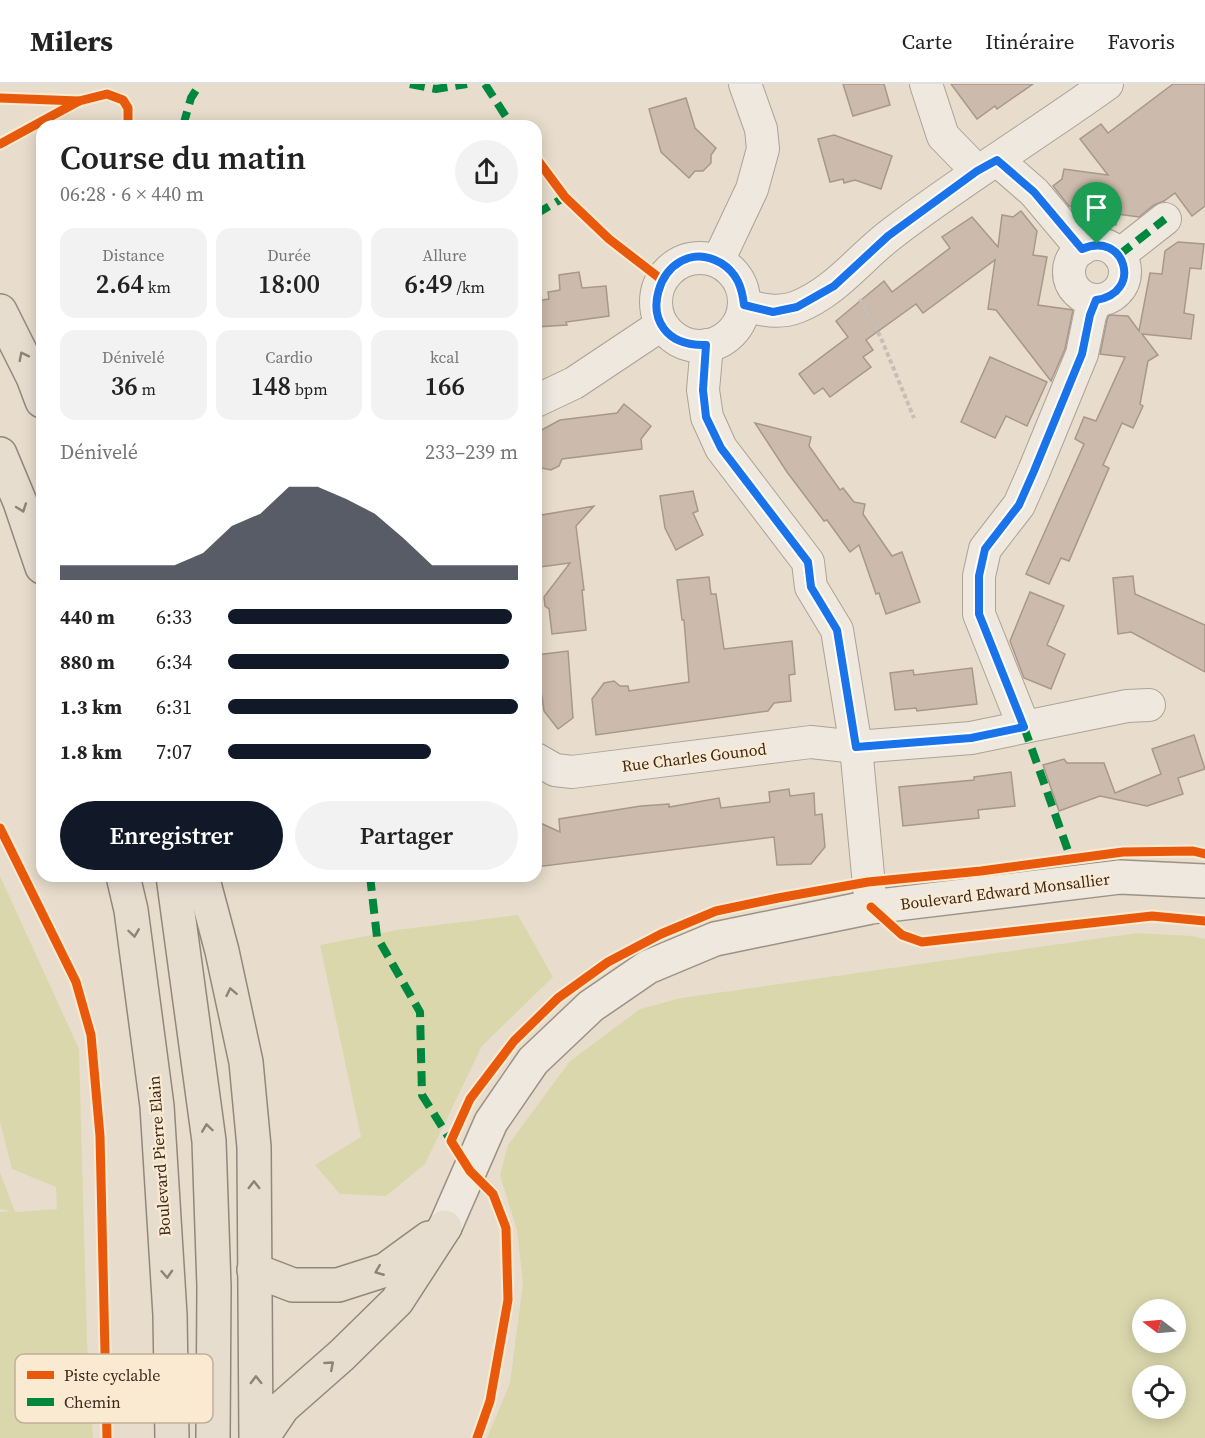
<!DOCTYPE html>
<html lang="fr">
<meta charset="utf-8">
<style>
:root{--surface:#fff;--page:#f2f2f2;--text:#222;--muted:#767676;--line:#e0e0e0;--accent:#111827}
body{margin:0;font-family:"Source Serif 4",serif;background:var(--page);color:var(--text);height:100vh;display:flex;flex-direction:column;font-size:22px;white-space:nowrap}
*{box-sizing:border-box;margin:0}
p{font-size:20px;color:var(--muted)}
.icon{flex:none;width:33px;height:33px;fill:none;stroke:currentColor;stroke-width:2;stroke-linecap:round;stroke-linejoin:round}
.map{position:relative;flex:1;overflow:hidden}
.drawer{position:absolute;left:36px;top:36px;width:506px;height:762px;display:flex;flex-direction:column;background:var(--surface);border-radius:18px;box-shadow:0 3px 15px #0003}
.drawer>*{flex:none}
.needle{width:39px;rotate:286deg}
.tools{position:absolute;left:1132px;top:1215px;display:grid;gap:12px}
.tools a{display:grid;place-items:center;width:54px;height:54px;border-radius:50%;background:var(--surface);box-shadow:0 3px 15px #0003;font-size:30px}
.pin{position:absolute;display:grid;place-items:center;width:51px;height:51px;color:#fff;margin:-62px -26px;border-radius:50% 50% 50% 0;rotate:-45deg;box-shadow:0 0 6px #0007}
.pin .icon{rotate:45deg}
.round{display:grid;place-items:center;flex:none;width:63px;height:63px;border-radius:32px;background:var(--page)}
.summary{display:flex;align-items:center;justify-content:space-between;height:102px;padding:0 24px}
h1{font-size:33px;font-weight:600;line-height:45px}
.metrics{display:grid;grid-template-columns:repeat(3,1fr);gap:9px;height:102px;padding:6px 24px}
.metrics div{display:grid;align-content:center;border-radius:15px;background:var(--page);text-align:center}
.metrics b{font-size:26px;font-weight:600}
.metrics small{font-size:16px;font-weight:400}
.metrics p{font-size:16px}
.chart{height:168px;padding:12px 24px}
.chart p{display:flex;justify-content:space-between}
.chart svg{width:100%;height:108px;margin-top:6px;fill:var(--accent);opacity:.7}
.cta{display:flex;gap:12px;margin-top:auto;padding:12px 24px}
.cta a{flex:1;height:69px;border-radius:36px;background:var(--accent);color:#fff;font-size:24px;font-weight:600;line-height:69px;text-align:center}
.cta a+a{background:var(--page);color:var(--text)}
ul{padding:0 24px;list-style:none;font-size:20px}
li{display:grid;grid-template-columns:96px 72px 1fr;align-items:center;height:45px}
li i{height:15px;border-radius:8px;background:var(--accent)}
header{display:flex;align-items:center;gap:36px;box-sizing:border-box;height:84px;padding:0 30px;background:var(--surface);border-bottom:2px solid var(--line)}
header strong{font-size:28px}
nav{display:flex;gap:33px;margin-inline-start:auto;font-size:21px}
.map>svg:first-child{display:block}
</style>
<header>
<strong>Milers</strong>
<nav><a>Carte</a><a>Itinéraire</a><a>Favoris</a></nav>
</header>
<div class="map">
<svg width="1205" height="1354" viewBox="0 0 1205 1354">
<rect width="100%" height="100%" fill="#e8ddcc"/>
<g fill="#dbd7ad" fill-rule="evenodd">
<path d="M0 792 79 965 87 1258 93 1354H0V1128L10 1127 0 1125V1088L15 1128 57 1125 56 1103 12 1085 0 1038Z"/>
<path d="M518 831 553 893 482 962 425 1080 386 1112 340 1110 315 1081 361 1053 320 861 397 846Z"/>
<path d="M1137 849 1192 852 1205 855V1354H487L510 1299 523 1198 517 1147 500 1091 508 1061 570 977 640 925 681 914ZM1143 1226H1176V1258H1143ZM1143 1292H1176V1324H1143Z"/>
</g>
<g fill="#ccbaac" stroke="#a8978b" stroke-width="1.5">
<path d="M843 0H884L890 21 853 32Z"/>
<path d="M951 0H1033L997 25 995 22 977 35Z"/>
<path d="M1173 0H1205V122L1192 132 1175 109 1164 117 1154 121 1139 133 1117 130 1116 141 1092 138V126L1069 122 1053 102 1062 95 1064 85 1108 91 1080 55 1101 40 1108 49Z"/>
<path d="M686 14 695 44 716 64 711 71V79L703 87H695L689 94 661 68 649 25Z"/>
<path d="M834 51 892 72 881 105 855 96 844 99 843 95 830 98 818 55Z"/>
<path d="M1021 127 1037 147 1033 171 1047 173 1038 221 1073 226 1065 265 1051 297 996 226 988 225 995 176 923 229 916 220 866 256 873 266 863 273 871 283 830 313 823 304 814 310 799 290 848 253 836 237 884 197 892 208 950 164 942 153 972 133 998 163 1002 131 1013 133Z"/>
<path d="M1178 158 1204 160 1201 185 1190 184 1184 229 1194 231 1191 255 1142 250 1158 271 1148 277 1140 320 1143 322 1133 344 1122 339 1103 381 1109 384 1069 477 1061 474 1049 500 1026 490 1084 360 1075 355 1084 333 1096 337 1125 273 1100 270 1107 236 1109 231 1128 232 1139 247 1150 189 1162 190 1165 167Z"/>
<path d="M579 188 582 204 606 202 609 232 566 238 567 241 536 243V217L549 215 548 208 560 206 559 191Z"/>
<path d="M990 273 1047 298 1027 342 1006 332 995 354 961 338Z"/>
<path d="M624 320 651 342 641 355 642 365 562 375 559 382 551 386 536 383V349L560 336 617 329Z"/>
<path d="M755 339 811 353 809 362 840 406 843 404 854 418 865 420 863 430 892 472 902 468 920 518 886 530 879 509 876 510 859 461 850 468 827 436 824 437 787 388Z"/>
<path d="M693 407 698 427 693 429 703 451 676 466 665 444 660 412Z"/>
<path d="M594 422 576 442 584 506H582L586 546 552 550 549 525 545 522 544 513 570 479 540 483 536 454V432Z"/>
<path d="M1133 492 1135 510 1205 541V588L1131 548 1118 550 1113 494Z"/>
<path d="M709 493 711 510H716L724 565 792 557 795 590 789 591 791 617 774 619 768 627 596 651 592 615 604 599 614 597 620 602H628L629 607 689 598 684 536H682L677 496Z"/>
<path d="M1030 508 1064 522 1047 561 1065 570 1051 605 1024 594 1010 557Z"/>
<path d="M568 567 573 634 558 645 544 627 542 612H538L536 571Z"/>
<path d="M972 584 977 620 917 627 916 624 895 626 890 589 913 586 914 591Z"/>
<path d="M1194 651 1205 685 1178 694 1183 710 1147 722 1100 712 1059 727 1043 681 1064 675 1067 679H1104L1115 709 1161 690 1152 665Z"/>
<path d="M1011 688 1015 722 978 726 979 734 903 742 899 703 974 696V693Z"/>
<path d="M789 705 790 712 814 709 815 731 822 730 825 763 811 780 777 781 774 753 536 783V737L560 748 559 735 641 722 669 720V723L719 714 721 724 770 718 769 708Z"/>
</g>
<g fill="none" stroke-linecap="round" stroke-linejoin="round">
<g stroke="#ada295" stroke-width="34">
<g id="street">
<path d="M926 0 943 52 977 87"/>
<path d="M997 76 1034 108 1082 165"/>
<circle cx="1097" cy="188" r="28"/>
<path d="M1119 171 1165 135"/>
<circle cx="700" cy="218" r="44"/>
<path d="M718 177 752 105 763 65 761 45 745 0"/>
<path d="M744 221C762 226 779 230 797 223 835 208 859 175 890 151 960 97 1036 51 1107 0"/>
<path d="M707 261 703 306 707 333 721 364 808 478 811 503 837 546 856 663 871 823"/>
<path d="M536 317 574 299 661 241"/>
<path d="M1024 643 979 530V492L985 465 1019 421 1034 387 1082 270 1090 231 1096 216"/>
<path d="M536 675 555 686 572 688 811 658 856 663 971 654 1127 622 1149 621"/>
</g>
</g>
<g stroke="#9c9185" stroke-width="36">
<path id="secondary" d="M445 1143 491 1038 533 977 591 922 648 883 715 855 871 823 1120 793 1205 797"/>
</g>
<g stroke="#92877c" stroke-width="36">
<g id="primary">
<path d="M0 227 33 293 42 317"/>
<path d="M0 370 20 418 42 483"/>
<path d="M123 792 131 826 157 1022 170 1231 172 1354"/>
<path d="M173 792 209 1057 214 1203 213 1354"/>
<path d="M202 792 222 867 246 978 254 1063 256 1354"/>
<path d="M254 1186 293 1201H338L385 1186 429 1154"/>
<path d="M262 1354 283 1323 342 1271 397 1217 445 1143"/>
</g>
</g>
<path stroke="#c7beb5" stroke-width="4" stroke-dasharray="4.5 3" stroke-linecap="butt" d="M860 215 881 254 914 334"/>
<use href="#street" stroke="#eee8df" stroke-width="32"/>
<use href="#secondary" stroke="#eee8df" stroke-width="33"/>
<use href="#primary" stroke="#e6ddcf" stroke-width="33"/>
<g stroke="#00873e" stroke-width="8" stroke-dasharray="15 8" stroke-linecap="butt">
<path d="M410 0 436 5 467 0"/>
<path d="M485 0 512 42"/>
<path d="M183 42 191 14 200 0"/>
<path d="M536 130 565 113"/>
<path d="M1119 171 1165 135"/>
<path d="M1024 643 1071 775"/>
<path d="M370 792 377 853 420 928 422 1011 451 1057"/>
</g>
<g stroke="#f9ead1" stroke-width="13">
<g id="cycleway">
<path d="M0 14 79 17"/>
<path d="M0 60 79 17 107 10 123 16 128 24V42"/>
<path d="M536 74 565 113 609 155 662 196"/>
<path d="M0 744 76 898 91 951 100 1052 107 1354"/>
<path d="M871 823 902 851 922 858 1152 832 1205 837"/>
<path d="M477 1354 490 1317 508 1216 506 1144 493 1110 470 1087 451 1057 470 1015 514 957 558 914 608 878 661 850 716 827 778 814 868 798 981 787 1123 768 1193 767 1205 770"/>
</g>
</g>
<use href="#cycleway" stroke="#e8590c" stroke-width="9"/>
</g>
<defs><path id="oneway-chevron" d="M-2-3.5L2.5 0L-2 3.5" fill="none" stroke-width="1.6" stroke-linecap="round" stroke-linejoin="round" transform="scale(1.5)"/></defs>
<g stroke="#918276">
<use href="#oneway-chevron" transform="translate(23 272) rotate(-117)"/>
<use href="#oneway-chevron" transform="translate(22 424) rotate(70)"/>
<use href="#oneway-chevron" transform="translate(134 849) rotate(82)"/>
<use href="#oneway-chevron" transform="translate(231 908) rotate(-102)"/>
<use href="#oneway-chevron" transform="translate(207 1044) rotate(-98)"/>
<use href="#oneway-chevron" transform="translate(254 1101) rotate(-90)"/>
<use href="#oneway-chevron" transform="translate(379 1187) rotate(158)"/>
<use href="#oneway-chevron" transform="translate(167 1190) rotate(87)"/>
<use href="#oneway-chevron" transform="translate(330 1281) rotate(-41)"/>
<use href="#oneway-chevron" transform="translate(256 1296) rotate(-91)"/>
</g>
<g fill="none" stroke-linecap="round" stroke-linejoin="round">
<g stroke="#fff" stroke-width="12">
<path id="route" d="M997 76 1034 108 1082 165C1125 146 1144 209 1096 216L1090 231 1082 270 1034 387 1019 421 985 465 979 492V530L1024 643 971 654 856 663 837 546 811 503 808 478 721 364 706 333 703 306 706 261C620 263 660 144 721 179 737 189 742 203 744 221L773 228 797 223 834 202 888 152 977 87Z"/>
</g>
<use href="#route" stroke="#1a73e8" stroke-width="8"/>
</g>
<g text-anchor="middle" stroke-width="4.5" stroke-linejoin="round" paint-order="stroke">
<g font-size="16" fill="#3c281c" stroke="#f9ead1">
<text transform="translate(694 673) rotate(-7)" y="6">Rue Charles Gounod</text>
<text transform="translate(1005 807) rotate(-7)" y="6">Boulevard Edward Monsallier</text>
<text transform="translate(159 1072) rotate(-94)" y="6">Boulevard Pierre Elain</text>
</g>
</g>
<rect x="15" y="1270" width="198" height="69" rx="9" fill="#f9ead1" stroke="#c0b09b" stroke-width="1.5"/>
<rect x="27" y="1287" width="27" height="8" fill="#e8590c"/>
<rect x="27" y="1314" width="27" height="8" fill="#00873e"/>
<g font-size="16" fill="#3c281c">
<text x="64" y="1297">Piste cyclable</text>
<text x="64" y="1324">Chemin</text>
</g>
</svg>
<div class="tools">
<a><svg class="needle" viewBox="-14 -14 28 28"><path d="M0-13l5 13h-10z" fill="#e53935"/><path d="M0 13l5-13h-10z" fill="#767676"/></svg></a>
<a><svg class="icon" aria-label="locate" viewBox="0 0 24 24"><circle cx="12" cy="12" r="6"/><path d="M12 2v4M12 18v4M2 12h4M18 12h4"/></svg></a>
</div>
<div class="pin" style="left:1097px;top:160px;background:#1e9e55"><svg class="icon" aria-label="arrive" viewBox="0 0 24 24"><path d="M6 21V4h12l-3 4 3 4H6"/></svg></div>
<section class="drawer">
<div class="summary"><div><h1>Course du matin</h1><p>06:28 · 6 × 440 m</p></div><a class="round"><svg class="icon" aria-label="share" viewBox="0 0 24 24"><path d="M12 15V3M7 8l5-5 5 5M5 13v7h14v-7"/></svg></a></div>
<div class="metrics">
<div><p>Distance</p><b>2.64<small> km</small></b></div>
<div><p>Durée</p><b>18:00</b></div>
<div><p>Allure</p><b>6:49<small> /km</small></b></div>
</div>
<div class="metrics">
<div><p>Dénivelé</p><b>36<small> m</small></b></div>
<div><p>Cardio</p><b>148<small> bpm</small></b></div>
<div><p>kcal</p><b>166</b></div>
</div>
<div class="chart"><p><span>Dénivelé</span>233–239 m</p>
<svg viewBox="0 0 160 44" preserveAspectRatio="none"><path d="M0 44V38L10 38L20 38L30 38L40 38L50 33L60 22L70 17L80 6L90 6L100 11L110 17L120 27L130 38L140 38L150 38L160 38V44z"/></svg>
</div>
<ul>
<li><b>440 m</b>6:33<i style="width:98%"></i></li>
<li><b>880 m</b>6:34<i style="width:97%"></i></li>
<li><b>1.3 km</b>6:31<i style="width:100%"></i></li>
<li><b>1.8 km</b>7:07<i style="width:70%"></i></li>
</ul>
<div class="cta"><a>Enregistrer</a><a>Partager</a></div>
</section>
</div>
